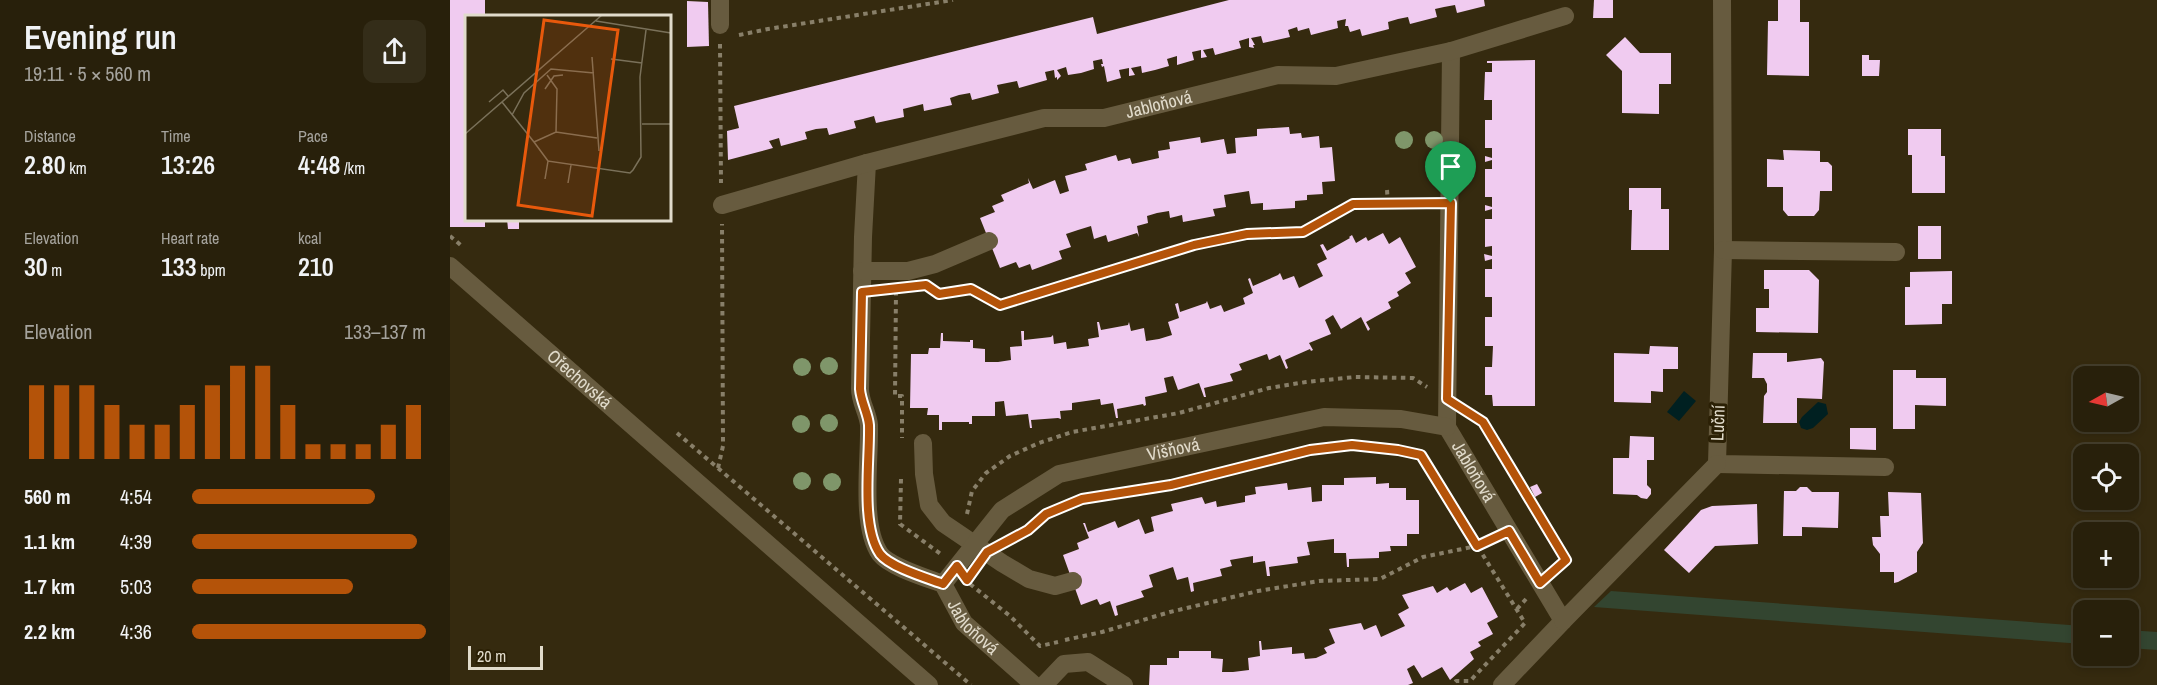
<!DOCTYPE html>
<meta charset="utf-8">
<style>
:root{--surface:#28200b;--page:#342d19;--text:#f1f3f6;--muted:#a5a39d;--line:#443e2c;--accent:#b45309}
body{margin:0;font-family:"Archivo Narrow",sans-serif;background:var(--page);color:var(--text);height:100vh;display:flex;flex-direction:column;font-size:22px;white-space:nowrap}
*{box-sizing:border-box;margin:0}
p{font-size:20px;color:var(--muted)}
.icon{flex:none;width:33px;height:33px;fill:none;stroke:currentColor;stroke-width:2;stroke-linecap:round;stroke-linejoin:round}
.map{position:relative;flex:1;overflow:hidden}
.sheet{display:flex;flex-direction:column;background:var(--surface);width:450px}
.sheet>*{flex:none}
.needle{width:39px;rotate:262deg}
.controls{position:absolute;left:1623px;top:366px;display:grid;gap:12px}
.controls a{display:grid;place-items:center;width:66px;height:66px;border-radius:12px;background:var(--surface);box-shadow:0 3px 9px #0003,0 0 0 2px var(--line);font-size:30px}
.scale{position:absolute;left:18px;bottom:15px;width:75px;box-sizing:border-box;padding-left:6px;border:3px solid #e1dbcb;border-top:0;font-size:16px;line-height:21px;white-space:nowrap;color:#e1dbcb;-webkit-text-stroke:4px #2b2005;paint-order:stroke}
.pin{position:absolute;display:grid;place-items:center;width:51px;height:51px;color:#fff;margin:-62px -26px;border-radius:50% 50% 50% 0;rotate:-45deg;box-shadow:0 0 6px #0007}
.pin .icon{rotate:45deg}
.round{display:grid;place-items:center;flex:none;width:63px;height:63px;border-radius:12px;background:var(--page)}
.headline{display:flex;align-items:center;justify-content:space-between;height:102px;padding:0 24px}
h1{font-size:33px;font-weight:600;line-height:45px}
.figures{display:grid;grid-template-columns:repeat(3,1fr);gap:9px;height:102px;padding:6px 24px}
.figures div{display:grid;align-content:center}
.figures b{font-size:26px;font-weight:600}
.figures small{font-size:16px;font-weight:400}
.figures p{font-size:16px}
.chart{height:168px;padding:12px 24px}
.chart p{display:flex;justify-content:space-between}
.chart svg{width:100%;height:108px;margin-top:6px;stroke:var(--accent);stroke-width:6}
ul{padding:0 24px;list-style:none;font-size:20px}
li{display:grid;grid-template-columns:96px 72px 1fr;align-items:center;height:45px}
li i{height:15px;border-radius:8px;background:var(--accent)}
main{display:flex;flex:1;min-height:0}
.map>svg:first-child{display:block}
</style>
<main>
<section class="sheet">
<div class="headline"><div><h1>Evening run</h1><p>19:11 · 5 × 560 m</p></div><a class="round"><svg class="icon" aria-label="share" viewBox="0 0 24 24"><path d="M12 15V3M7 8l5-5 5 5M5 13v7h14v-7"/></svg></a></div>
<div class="figures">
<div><p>Distance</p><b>2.80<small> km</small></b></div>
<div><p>Time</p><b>13:26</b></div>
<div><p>Pace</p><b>4:48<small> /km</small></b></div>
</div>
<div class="figures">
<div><p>Elevation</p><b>30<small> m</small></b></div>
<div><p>Heart rate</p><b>133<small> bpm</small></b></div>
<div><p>kcal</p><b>210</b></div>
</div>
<div class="chart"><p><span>Elevation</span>133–137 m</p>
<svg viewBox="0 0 160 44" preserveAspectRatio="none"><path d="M5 44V14M15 44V14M25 44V14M35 44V22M45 44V30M55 44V30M65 44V22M75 44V14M85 44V6M95 44V6M105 44V22M115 44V38M125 44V38M135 44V38M145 44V30M155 44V22"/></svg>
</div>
<ul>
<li><b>560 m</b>4:54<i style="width:78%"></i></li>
<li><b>1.1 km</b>4:39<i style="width:96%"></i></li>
<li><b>1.7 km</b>5:03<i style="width:69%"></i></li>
<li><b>2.2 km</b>4:36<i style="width:100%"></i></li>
</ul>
</section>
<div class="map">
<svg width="1707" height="685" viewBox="0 0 1707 685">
<rect width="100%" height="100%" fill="#352a0f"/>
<g fill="#334530">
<path d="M1161 591 1633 626V644L1144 607Z"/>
<path d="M1678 630 1707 632V650L1679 648Z"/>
</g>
<g fill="#002021">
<path d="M1234 391 1246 401 1229 421 1217 412Z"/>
<path d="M1368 402 1376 404 1378 414 1363 428 1357 430 1351 428 1349 422 1352 417Z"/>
</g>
<g fill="#f0cbf0">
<path d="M0 0H35V16H16V219H35V227H0Z"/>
<path d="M779 0H1034L1035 6 1007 13 1005 5 994 7 985 9 987 17 960 24 958 17 948 19 938 22 939 29 912 36 910 29 900 32 898 26H895L896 19 887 21 888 28 861 35 859 28 848 31 847 27 838 30 840 37 813 43 811 36 801 38 805 45H803L804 48 799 47V38L789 41 791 48 765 55 763 48 753 50 757 57 751 58V50L742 52 744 60 727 65V56L717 59 719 66 705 70 692 73 691 66 681 68 685 75 679 76V68L669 70 671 78 657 82 654 66 652 67 651 64H653L652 59 643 61 644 69 631 73 618 75 616 67 607 70 611 76 607 80V77L605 78 604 70 595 72 597 80 569 88 567 81 547 85 549 93 522 100 520 93 509 95 500 98 502 105 474 111 473 104 453 109 454 117 426 123 424 116 413 119 404 121 406 128 379 135 377 128 366 129 355 132 357 139 331 146 329 138 319 141 323 148 278 160 277 131 289 128 284 106 643 17 647 34Z"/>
<path d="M1144 0H1163V18H1143Z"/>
<path d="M1328 0H1350V22H1359V76L1317 75 1318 21H1328Z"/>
<path d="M237 1 258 2 259 46 237 47Z"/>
<path d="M1175 37 1190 53H1221V84H1209V114L1172 113V71L1156 55Z"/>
<path d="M1412 55H1419V60H1430L1429 76H1412Z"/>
<path d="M1085 60V406H1043L1042 395H1035V367H1042L1043 346H1035V317H1042V297H1035V269H1042V259L1035 261 1034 254 1042 256V246L1035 247V219H1042V209L1035 211V205L1042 207V197H1035V169H1042V160L1035 162V156L1042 158V148H1035V120H1042V100H1034L1035 72H1042V63H1037V61Z"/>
<path d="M839 127 840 134 851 133 852 138 869 136 870 148 882 147 885 181 872 182 873 194 857 195V200L845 201V208L813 210V203L801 204 799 191 774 195 776 207 763 209 765 216 733 222 732 215 720 218 719 211 707 213 697 216 698 223 687 226 689 237 687 233 658 242 656 235 644 239 641 226 628 230 616 234 621 247 609 251 612 259 582 270 580 264 569 268 566 262 550 268 530 218 545 212 542 206 554 201 551 195 579 183 578 178 583 189 605 180 610 194 619 191 615 176 637 170 635 164 666 155 668 161 680 158 682 164 709 158 708 151 720 149 719 142 750 137 751 143 774 139 777 154 786 153 785 138 807 136V129Z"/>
<path d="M1458 129H1491V156H1495V193H1462V155H1458Z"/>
<path d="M1333 150 1370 151V162H1378L1382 166V191H1370L1369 210 1364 216H1338L1333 210V187H1317V159L1334 160Z"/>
<path d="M1179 188H1211V209H1219V250H1181L1182 210H1179Z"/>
<path d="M57 219H69V229H58Z"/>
<rect x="1468" y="226" width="23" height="33"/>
<path d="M933 233 939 244 950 237 966 267 955 273 961 283 947 292 949 296 938 302 941 308 916 322 920 329 918 331 911 317 891 329 883 315 875 320 881 334 859 343 863 350 861 351 860 349 835 360 838 368 836 369 830 355 819 360 817 354 789 364 792 370 780 374 783 381 754 388 756 397H754L749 383 728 390 723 376 714 378 717 392 695 397 696 405 694 406 693 404 667 409 668 418H666L663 403 651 405 650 399 622 403V410L610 411 611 419 608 418 581 420 582 428H580L578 414 556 416 554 401 545 402V416H522V424H519V422H492V430H489V415H477L478 408H460L461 354H478L479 348H490L491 333H493V341L520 342V340H523V348L535 349V362H548L561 360 560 347 572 346 571 331H574V340L601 337 603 335 604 344 616 342 617 349 639 346 638 339 649 337 647 322H649L651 330 678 325 679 322 681 331 694 328 696 341 709 339 722 335 718 322 729 318 725 304 728 303 730 312 756 303 757 301 760 309 771 305 774 312 795 304 793 298 803 293 798 279 800 278 803 286 828 275 830 273 833 280 844 276 849 288 873 276 867 264 877 259 870 245 873 244 877 251 900 238 899 237 902 235 906 243 916 237 918 241Z"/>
<path d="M1314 270H1359L1369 280 1368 333 1306 332V308H1319V289H1314Z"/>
<path d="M1502 271V304H1492V324L1455 325V287H1460V272Z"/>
<path d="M1200 346 1228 347V369H1213V392L1201 391V403L1164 402V353L1199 354Z"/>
<path d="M1303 353H1337V362L1371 358 1374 362 1372 399 1347 398V423H1313L1314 396 1317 392V384L1314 378H1302Z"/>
<path d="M1443 370H1466V378H1496V406L1465 405V429H1443Z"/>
<path d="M1400 428H1426V450L1400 449Z"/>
<path d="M1180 436 1204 437V460H1197V485L1201 489V494L1197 499 1191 498 1187 495 1163 494V458H1179Z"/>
<path d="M926 477V484L939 483V488H956V500H969V534H957V546H940L941 551 929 552V558L899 559V567H897L896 553H884V539L857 542 860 555 847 557 848 563 819 567 820 576H817L815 561 803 563V556L780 560 782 566 770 569 772 576 743 583 744 591 741 592 738 577 727 580 723 567 699 575 703 587 691 591 694 597 666 606 668 615 665 616 660 601 650 605 647 599 631 605 613 555 629 549 627 543 639 538 633 523H635L638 532 665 521 668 528 689 519 695 534 704 531 701 517 723 511 721 504 752 497 755 504 766 501 767 507 795 502V496L806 494 805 487 837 483 838 490 861 487 862 502 872 501V485H894V478Z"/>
<path d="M1087 484 1092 493 1085 497 1080 487Z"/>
<path d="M1350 487H1357L1362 492H1389L1388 528 1352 527V536H1333L1334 491H1346Z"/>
<path d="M1438 492 1471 493 1473 543 1467 552V572L1448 582 1444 583V572H1430V554L1423 545 1422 537H1431L1430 516H1439Z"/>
<path d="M1307 504 1308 544 1265 546 1239 573 1214 550 1251 510 1262 506Z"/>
<path d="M1015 583 1021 593 1032 587 1048 617 1037 623 1043 634 1028 642 1031 646 1020 652 1024 659 1000 680 992 667 972 678 964 665 957 669 963 683 958 685H699L700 665H717V658H729V651H761V658L773 659 772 672H783L799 670 798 658 810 656 809 641H811L812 650 842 647V654L854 653 855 659 866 658 877 653 874 648 885 643 879 629 911 623 914 630 926 625 931 637 955 626 948 614 959 608 952 595 983 586 987 593 997 587 1000 591Z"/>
</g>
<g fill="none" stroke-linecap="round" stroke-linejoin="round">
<g stroke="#887f69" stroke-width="4" stroke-dasharray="4.5 4.5" stroke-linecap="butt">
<path d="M289 35 318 29 503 0"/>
<path d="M270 44 271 183"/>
<path d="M937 190 938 204"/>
<path d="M0 236 13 247"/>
<path d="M480 288 489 294 521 289 550 305 744 245 797 234 853 232 903 204 980 203"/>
<path d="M446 291 445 396H452V438"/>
<path d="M1019 413 1033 422 1116 560 1107 568"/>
<path d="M227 433 521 685"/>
<path d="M268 468 273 446 272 224"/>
<path d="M451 479 450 524 492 555"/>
<path d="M517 514 522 491 536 473 560 456 589 443 622 432 729 413 819 388 856 382 905 377 963 378 977 387"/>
<path d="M557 540 577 530 596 514 632 499 721 485 860 450 902 445 948 450 971 455 1075 623 1020 681H1006L1002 685"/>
<path d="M520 584 560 616 590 646 608 642"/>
<path d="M1067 609 1076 599"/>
<path d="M615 640 652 632 720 612 808 591 869 581 930 579 973 557 1027 546 1040 540"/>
</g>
<g stroke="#675b3f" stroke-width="18">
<path d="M270 0V25"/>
<path d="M1272 0 1273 250 1267 464 1435 467"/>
<path id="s1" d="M1001 51 997 427 1113 621 1052 685"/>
<path id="s2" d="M417 163 413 237 410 389C410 402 418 413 419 425 420 460 410 525 430 554 440 567 477 578 493 584L514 623 584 685"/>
<path id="s3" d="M272 205 417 163 594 118H654L828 75 886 76 1001 51 1115 16"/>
<path d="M1273 250 1446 252"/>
<path id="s4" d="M0 266 479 685"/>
<path d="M412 271H458L485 264 539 241"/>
<path d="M473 443 474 474 479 505 493 523 552 563 579 579 605 586 623 581"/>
<path id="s5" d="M493 584 552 510 609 474 874 417 951 419 997 427"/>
<path d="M1113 621 1267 464"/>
<path d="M594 685 614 664 638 662 674 685"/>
</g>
</g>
<g fill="#7f966a">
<circle cx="954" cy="140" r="9"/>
<circle cx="984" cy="140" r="9"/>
<circle cx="379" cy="366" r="9"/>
<circle cx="352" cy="367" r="9"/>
<circle cx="379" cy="423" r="9"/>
<circle cx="351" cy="424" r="9"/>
<circle cx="352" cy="481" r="9"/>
<circle cx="382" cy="482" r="9"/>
</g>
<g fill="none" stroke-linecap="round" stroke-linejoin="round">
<g stroke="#fff" stroke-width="12">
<path id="route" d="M1001 203 997 399 1033 422 1116 560 1090 583 1059 531 1027 546 971 455 948 450 902 445 860 450 721 485 632 499 596 514 578 530 537 552 517 580 507 566 493 584C477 578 440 567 430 554 410 525 420 460 419 425 418 413 411 402 410 389L412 292 476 285 489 294 521 289 550 305 744 245 797 234 853 232 903 204Z"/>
</g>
<use href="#route" stroke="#b45309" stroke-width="8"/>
</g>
<g text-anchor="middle" stroke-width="6" stroke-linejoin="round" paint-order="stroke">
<g font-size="18" fill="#e1dbcb" stroke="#2b2005">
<text dy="6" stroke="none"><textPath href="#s3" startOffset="450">Jabloňová</textPath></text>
<text dy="6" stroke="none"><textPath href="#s4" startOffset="172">Ořechovská</textPath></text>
<text transform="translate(1268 423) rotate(-88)" y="6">Luční</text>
<text dy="6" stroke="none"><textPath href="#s5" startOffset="279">Višňová</textPath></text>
<text dy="6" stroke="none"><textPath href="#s1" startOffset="428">Jabloňová</textPath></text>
<text dy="6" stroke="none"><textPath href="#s2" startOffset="518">Jabloňová</textPath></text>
</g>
</g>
<g transform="translate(15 15)">
<rect width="206" height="206" fill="#352a0f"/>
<path fill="none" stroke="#7a715a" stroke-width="1.5" d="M131 6 206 18M127 42 134 136M146 44 177 48M82 60 92 74 91 117M80 74 89 61 98 60M24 87 38 75 43 81M37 87 69 127 91 117 132 123M47 100 59 78 86 54 129 58M177 109H206M0 119 137 0M69 127 83 146M80 164 83 146 165 158 168 155 176 142 175 62 181 15M103 168 106 150"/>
<path fill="#e8590c" fill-opacity="0.15" stroke="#e8590c" stroke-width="3" d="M79 5 153 15 127 201 53 190Z"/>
<rect width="206" height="206" fill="none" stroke="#e1dbcb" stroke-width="3"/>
</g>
</svg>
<div class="controls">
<a><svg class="needle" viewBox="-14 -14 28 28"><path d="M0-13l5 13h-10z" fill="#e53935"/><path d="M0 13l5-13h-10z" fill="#a5a39d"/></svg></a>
<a><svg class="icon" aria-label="locate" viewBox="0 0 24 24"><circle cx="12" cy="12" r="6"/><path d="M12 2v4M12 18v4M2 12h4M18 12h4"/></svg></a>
<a>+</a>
<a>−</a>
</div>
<div class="scale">20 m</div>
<div class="pin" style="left:1001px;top:203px;background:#1e9e55"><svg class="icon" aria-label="arrive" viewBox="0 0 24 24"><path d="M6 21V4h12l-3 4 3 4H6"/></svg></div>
</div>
</main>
